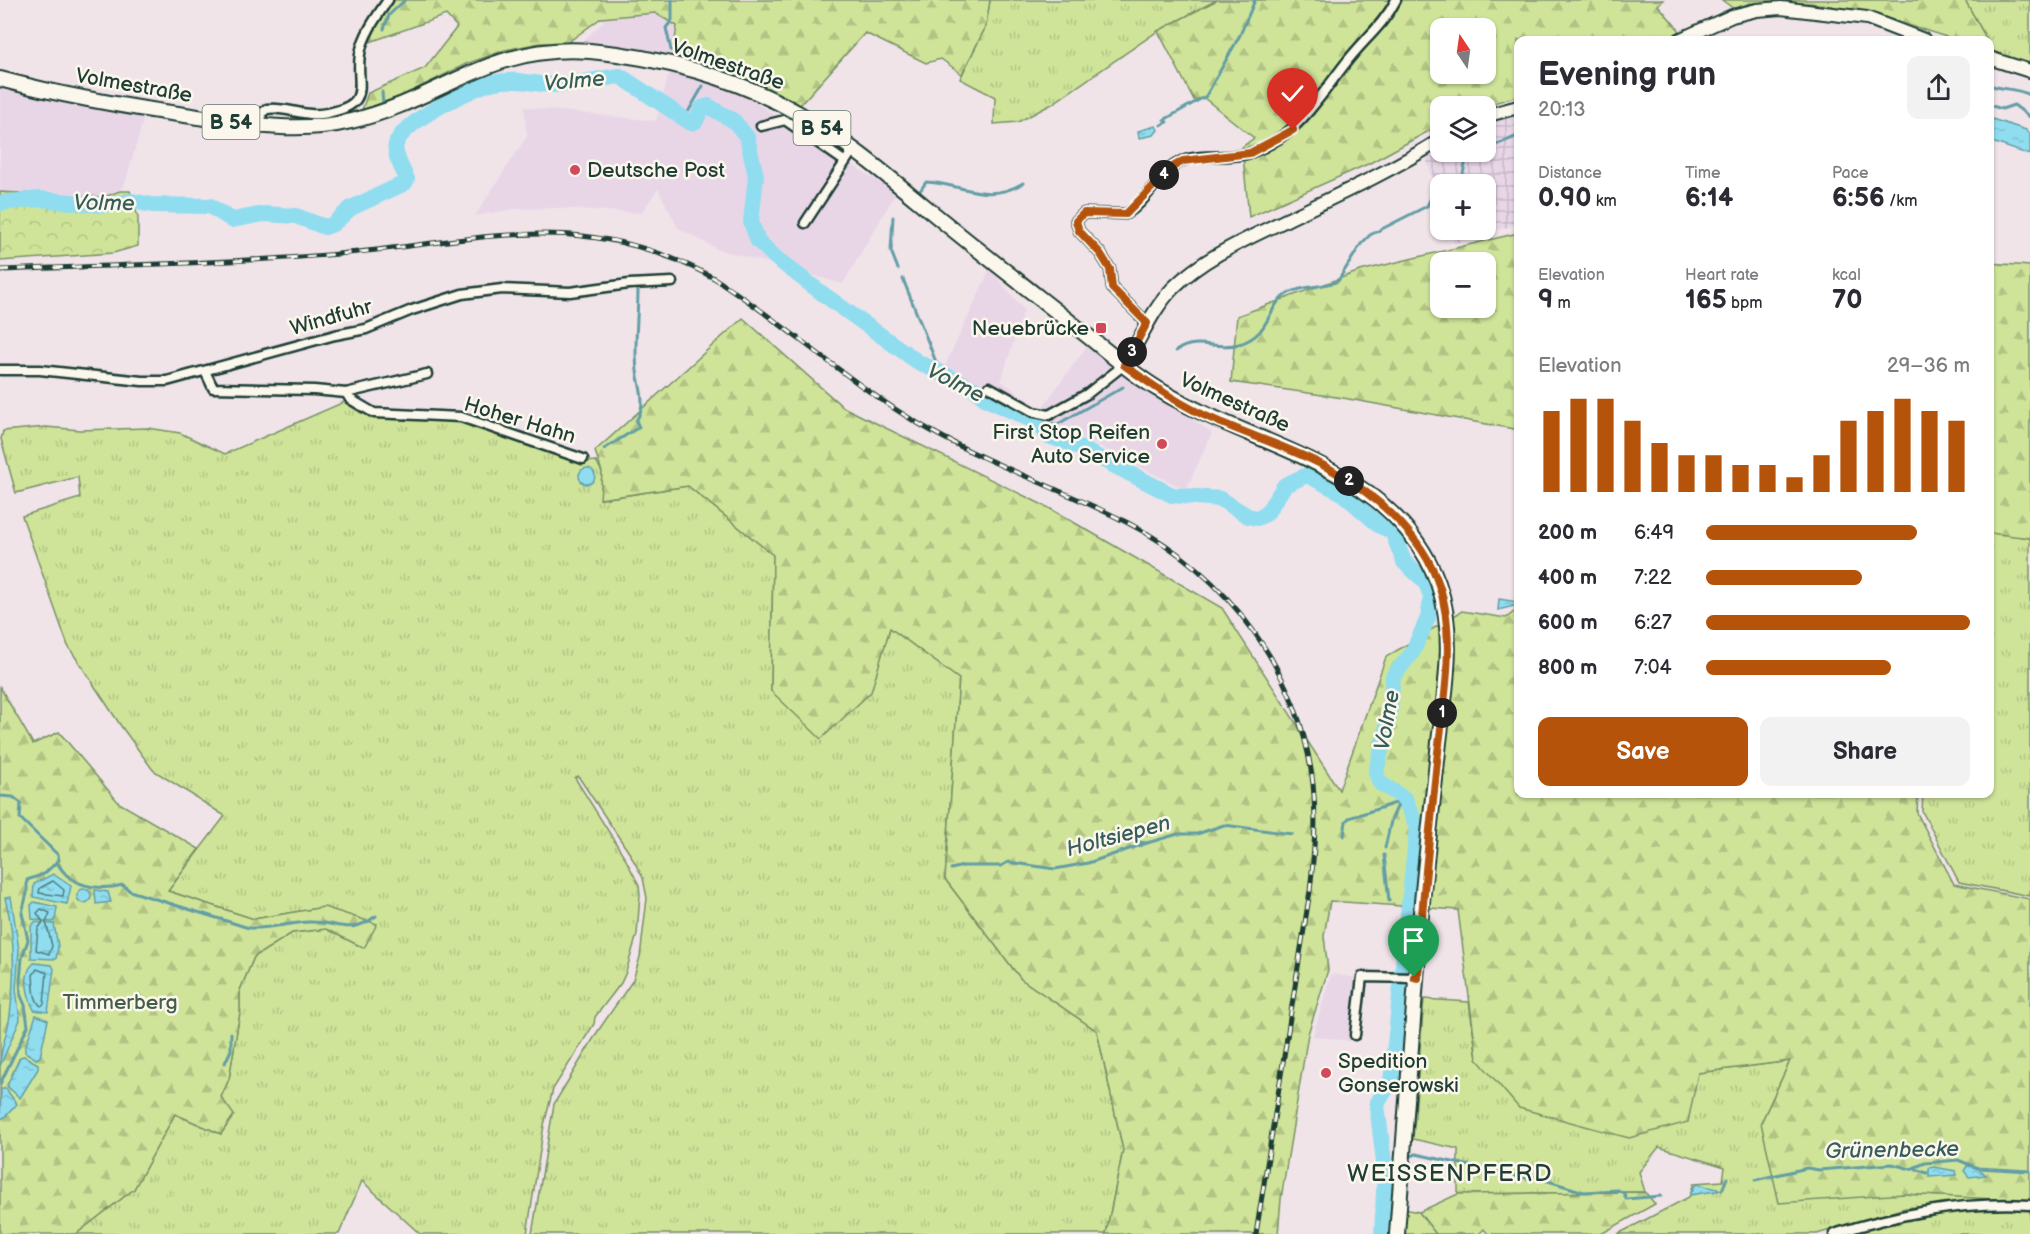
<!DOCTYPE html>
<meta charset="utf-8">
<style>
:root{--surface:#fff;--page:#f2f2f3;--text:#2b2b33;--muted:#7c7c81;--accent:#b45309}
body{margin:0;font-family:"Balsamiq Sans",sans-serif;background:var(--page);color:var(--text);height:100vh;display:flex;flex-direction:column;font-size:22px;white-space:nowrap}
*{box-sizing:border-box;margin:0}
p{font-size:20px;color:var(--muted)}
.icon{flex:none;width:33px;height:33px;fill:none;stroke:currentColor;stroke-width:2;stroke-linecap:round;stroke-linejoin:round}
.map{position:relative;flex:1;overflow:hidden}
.sheet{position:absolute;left:1514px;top:36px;width:480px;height:762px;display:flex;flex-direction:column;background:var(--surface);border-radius:12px;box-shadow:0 2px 4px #0004}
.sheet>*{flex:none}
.needle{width:39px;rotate:347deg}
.fabs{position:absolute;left:1430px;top:18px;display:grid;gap:12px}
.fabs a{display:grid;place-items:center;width:66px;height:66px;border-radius:12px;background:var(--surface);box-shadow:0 2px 4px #0004;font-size:30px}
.pin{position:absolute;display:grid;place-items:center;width:51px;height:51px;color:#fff;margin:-62px -26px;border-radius:50% 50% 50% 0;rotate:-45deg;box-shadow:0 0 6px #0007}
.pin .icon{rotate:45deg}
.km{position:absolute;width:30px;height:30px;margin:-15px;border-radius:50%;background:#222;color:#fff;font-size:16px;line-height:30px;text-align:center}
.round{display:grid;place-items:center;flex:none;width:63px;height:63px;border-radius:12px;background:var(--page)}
.summary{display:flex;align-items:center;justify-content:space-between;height:102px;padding:0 24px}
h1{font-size:33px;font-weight:800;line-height:45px}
.metrics{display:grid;grid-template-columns:repeat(3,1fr);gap:9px;height:102px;padding:6px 24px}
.metrics div{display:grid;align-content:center}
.metrics b{font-size:26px;font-weight:800}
.metrics small{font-size:16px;font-weight:400}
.metrics p{font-size:16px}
.chart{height:168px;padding:12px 24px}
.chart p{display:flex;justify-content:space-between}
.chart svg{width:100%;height:108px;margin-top:6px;stroke:var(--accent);stroke-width:6}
.primary-button{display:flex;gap:12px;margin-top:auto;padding:12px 24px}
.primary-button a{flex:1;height:69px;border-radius:12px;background:var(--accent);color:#fff;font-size:24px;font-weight:800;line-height:69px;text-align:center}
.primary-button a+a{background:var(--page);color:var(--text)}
ul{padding:0 24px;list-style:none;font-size:20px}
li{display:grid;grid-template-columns:96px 72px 1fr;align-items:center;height:45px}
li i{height:15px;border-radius:8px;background:var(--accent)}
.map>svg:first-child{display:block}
</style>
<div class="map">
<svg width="2030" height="1234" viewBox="0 0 2030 1234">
<defs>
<pattern id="industrial-grid" width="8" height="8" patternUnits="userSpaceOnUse" patternTransform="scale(1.5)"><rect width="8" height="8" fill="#e8d6e7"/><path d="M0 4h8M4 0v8" fill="none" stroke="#c7b9c7"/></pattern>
<pattern id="grass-tufts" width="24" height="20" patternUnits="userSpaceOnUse" patternTransform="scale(1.5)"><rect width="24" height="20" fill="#cfe499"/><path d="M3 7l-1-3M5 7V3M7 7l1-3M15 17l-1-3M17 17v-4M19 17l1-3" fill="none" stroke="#b1c484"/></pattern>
<pattern id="forest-firs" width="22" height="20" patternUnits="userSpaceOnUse" patternTransform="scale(1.5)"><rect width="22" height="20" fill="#cfe499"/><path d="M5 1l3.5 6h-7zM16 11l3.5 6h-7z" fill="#b1c484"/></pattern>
<pattern id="park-crowns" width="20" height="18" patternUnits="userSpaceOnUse" patternTransform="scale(1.5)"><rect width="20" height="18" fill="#cfe499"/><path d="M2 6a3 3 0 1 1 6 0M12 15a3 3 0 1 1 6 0" fill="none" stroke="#b1c484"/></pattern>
<pattern id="water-ripples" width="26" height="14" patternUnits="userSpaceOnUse" patternTransform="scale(1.5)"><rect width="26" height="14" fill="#90ddf0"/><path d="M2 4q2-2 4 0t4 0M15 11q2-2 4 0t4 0" fill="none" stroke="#7cbfce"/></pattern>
</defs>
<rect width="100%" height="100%" fill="#f0e4e9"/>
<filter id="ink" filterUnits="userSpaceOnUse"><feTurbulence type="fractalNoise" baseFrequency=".0167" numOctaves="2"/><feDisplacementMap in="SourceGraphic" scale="12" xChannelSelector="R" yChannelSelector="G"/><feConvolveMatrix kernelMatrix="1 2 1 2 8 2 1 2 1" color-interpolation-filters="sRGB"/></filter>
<g filter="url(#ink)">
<g fill="#e8d6e7">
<path d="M655 13 715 54 707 71 896 193 843 284 717 249 678 228 658 189 641 213 555 208 513 209 475 216 527 136 524 107 656 121 673 59 642 51 581 43 604 21 601 18Z"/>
<path d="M0 89 144 118 126 180 120 191 104 197 0 192Z"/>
<path d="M990 269 1024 310 1001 381 1041 409 1087 346 1212 433 1186 490 944 368Z"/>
<path d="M1331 974 1358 978 1349 1041 1313 1036Z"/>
</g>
<path fill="url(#industrial-grid)" d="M1518 113V224L1454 243 1450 230H1485V184H1440V200L1426 158 1440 149V152H1485V125Z"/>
<g fill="url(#grass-tufts)" stroke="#779066" stroke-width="1.5">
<path d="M990 0H1217L1158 31 1052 104 1018 122 994 124 995 97 960 79 986 26Z"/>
<path d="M1965 0H2030V66L1994 52Z"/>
<path d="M344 402 361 413 467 423 584 462 596 461 602 472 601 499 688 486 773 555 771 691 870 692 890 628 959 679 945 879 1021 979 1097 1031 1123 1150 1106 1234H532L554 1104 598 1031 633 980 640 957 647 898 643 878 630 854 578 776 575 778 624 856 639 885 640 895 637 934 626 972 621 983 595 1017 594 1024 553 1089 544 1125 527 1234H420L362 1181 339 1234H76L134 1189 175 1114 221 1134 233 1116 221 1097 229 1079 240 1012V990L254 957 292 933 326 929 364 948 324 907 254 919 168 891 225 816 153 770 121 726 68 646 22 516 80 498 78 477 16 493 1 439 3 431 46 427 80 430 148 428 180 433 225 454Z"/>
<path d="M1993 532 2030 538V896L1959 882 1922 811 1923 794H1989V533Z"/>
<path d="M1424 999 1469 1002 1477 1059 1697 1073 1790 1061 1761 1123 1904 1194 2004 1199 1905 1208 1817 1234H1618L1689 1197 1694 1183 1723 1181 1725 1167 1659 1147 1639 1172 1645 1192 1458 1194V1149L1413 1139Z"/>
<path d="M2002 1207 2030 1210V1234H1851L1907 1217Z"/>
<path d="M1403 1209 1419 1212 1436 1234H1404Z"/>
</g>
<g fill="url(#forest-firs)" stroke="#779066" stroke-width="1.5" fill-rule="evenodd">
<path d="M395 0H990L986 26 962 74 941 59 926 63 865 33 800 105 706 71 714 54 674 47 677 26 655 13 601 18 567 43H540L505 50 466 64 404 95 362 110 368 93 425 68 457 27 446 15 370 42 377 25Z"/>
<path d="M1217 0H1663L1658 5 1680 31 1667 40H1518V96L1483 106H1440V125L1370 163 1249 217 1242 147 1254 138 1204 98 1194 100 1158 31ZM1440 28H1485V74H1440Z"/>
<path d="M1722 0H1965L1987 40H1956L1864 11 1810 3H1750L1734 9Z"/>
<path d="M1518 233V433L1514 429 1343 398 1231 382 1237 316 1360 271ZM1485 262V308H1440V262Z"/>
<path d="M1989 263 2030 266V538L1989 533Z"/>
<path d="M743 318 843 407 1049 508 1222 608 1339 790 1386 657 1462 611 1506 618 1518 609V794H1918L1917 813 1954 884 2030 899V1201L1904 1194 1779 1203 1761 1123 1790 1061 1698 1073 1688 1122 1629 1138 1519 1108 1477 1059 1458 910 1330 901 1324 936 1328 970 1308 1034 1281 1199 1278 1234H1106L1123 1150 1097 1031 1021 979 945 879 959 679 890 628 871 692 821 739 771 691 773 555 688 486 600 499 602 472 595 451Z"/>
<path d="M0 687 33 744 59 732 119 803 199 849 168 891 254 919 324 907 377 924 364 948 326 929 292 933 254 957 240 990V1012L229 1079 221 1097 234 1115 221 1134 175 1114 134 1189 76 1234H0Z"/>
<path d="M1645 1192 1655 1204 1601 1234H1488L1484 1229 1479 1234H1436L1419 1212 1458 1194Z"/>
</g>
<path fill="url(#park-crowns)" stroke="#779066" stroke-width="1.5" d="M120 191H130L138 217V246L113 253 0 261V192L104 197Z"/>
<g fill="url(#water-ripples)" stroke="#639da5" stroke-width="1.5">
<path d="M1989 118 2026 130 2030 134V155L1989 141Z"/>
<path d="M1156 126 1158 130 1154 135 1139 138 1138 131Z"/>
<circle cx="587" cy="476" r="8"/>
<path d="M1499 599 1517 602 1518 605 1498 610Z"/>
<path d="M53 874 71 886 67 904 33 897 34 884Z"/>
<circle cx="84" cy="896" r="7"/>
<path d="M95 890 108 892 111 902 96 904Z"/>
<path d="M11 897 19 950 16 989 20 1020 0 1066C0 1048 8 1033 10 1015 15 976 16 937 5 898Z"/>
<path d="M34 902 57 907 55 920 52 922 32 919 31 905Z"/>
<path d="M35 922 54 924 58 946 56 959 31 958V926Z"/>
<path d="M34 963 52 965 54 969 48 1012 34 1010C28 997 21 974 34 963Z"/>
<path d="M36 1015 48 1020 40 1057 36 1059 25 1052V1048Z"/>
<path d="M24 1056 38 1064V1069L20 1098 8 1087V1083L20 1057Z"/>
<path d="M1 1089H6L17 1104 5 1117 0 1119Z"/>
<path d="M1967 1166 1978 1168 1986 1175 1969 1177 1964 1171Z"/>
<path d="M1934 1167 1956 1171 1957 1175 1929 1177V1168Z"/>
<path d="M1696 1184 1722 1190 1690 1195Z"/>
</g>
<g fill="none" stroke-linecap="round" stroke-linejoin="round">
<g stroke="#4c7d7f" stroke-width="1.5">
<path d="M53 881 64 890 63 896 39 893 40 888Z"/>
<path d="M41 909 50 913 46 922 52 946 49 954 36 950 38 929 43 922 37 913Z"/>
<path d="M37 969 47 973 44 1004 41 1006C33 1000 34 985 33 975Z"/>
</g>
<g stroke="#639da5" stroke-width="3">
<path d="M672 0V20L666 28 671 50 710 60 707 67"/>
<path d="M384 29 389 15 405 0"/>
<path d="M1757 40H1805"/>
<path d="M1989 85C2003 90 2017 88 2030 95"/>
<path d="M382 92 383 104"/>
<path d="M1989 105 2002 109 2014 105 2030 117"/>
<path d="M684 119 703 86"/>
<path d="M1161 125 1167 122 1164 120 1206 96 1240 35 1255 0"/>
<path d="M1485 149 1518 136"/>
<path d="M1448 184 1462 178 1466 160 1481 152"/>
<path d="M920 191 926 182C960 183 987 205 1023 183"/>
<path d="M893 217 891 251 898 269"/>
<path d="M903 279 936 362V371"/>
<path d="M1176 351C1197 336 1216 351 1239 344 1273 334 1266 304 1289 293 1304 285 1323 288 1338 281L1361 244 1370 235 1427 206 1433 194 1440 188"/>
<path d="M1038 423 1058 424 1123 387"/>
<path d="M604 449 639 427 636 421C647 404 640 390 637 371 634 345 638 317 638 290"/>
<path d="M0 796 13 797 21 803 20 818 58 855 59 860 44 874 27 880V893L22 913 28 940 22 958 20 981 21 996 25 1005 28 1026 0 1084"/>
<path d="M1344 836 1346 821 1349 818 1399 802 1403 797"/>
<path d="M1128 841 1147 843"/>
<path d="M1385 848 1391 821 1399 802"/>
<path d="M1384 855 1389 901"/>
<path d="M58 864C71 887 98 891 123 885L130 891 249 928C270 929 289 923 309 922 338 921 348 937 376 916"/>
<path d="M951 869 963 866H1001L1008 862 1055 869 1088 863 1147 843 1178 834H1197L1224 825 1292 834"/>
<path d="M225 1063 231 1050V1033"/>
<path d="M1381 1151H1385"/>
<path d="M1409 1157 1416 1154 1530 1179 1535 1177 1584 1192 1617 1190 1624 1193 1626 1199 1661 1196"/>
<path d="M1915 1169 1927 1173"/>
<path d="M1755 1180 1807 1168 1819 1170 1892 1164 1911 1169 1925 1163 1958 1160 1978 1168 2030 1171"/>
<path d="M1722 1190 1727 1178"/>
</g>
<path stroke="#90ddf0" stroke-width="16" d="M0 203 39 199 102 205 132 201 152 205 210 206 232 220 264 214 296 216 325 227 333 224 351 208 405 183 407 179C403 170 393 153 396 144 402 122 474 86 496 82 515 78 533 84 551 85 574 85 598 79 620 76L691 123 696 121 702 108 708 106 734 121 747 137 756 176 751 222 758 241 777 259 823 294 918 362 974 389 986 399 1038 423 1048 436 1072 444 1172 495 1220 499 1248 516 1257 518 1266 514 1285 485 1307 475 1342 493 1380 526 1392 531 1404 562 1426 582 1431 597 1428 618 1412 653 1393 676 1389 718 1376 772 1380 783 1405 799 1417 827 1393 1064 1391 1081 1377 1104 1385 1171 1382 1234"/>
<g stroke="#1f3d34" stroke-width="13">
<g id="street">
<path d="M261 125 262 113 267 109C286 106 306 118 327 113 374 104 355 85 360 54 363 35 377 16 388 0"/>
<path d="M761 126 785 120 844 161"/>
<path d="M805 223 853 150"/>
<path d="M1147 323 1112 288 1110 269 1100 253 1079 231 1076 221 1084 213 1126 214C1148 201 1158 172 1182 161 1203 153 1229 160 1250 153 1298 136 1316 101 1345 64 1362 41 1383 26 1396 0"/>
<path d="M0 370H40L142 381H167L335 335 366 329 412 310 462 294 502 289 570 292 629 284 672 282"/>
<path d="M205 371 213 388 314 390 346 393 350 399 374 413 461 417 583 459"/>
<path d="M989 387 1034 412 1049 415 1087 394 1124 365"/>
<path d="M346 393 427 374"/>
<path d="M1355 1035 1362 977 1418 978"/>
<path d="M1834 1234C1897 1214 1963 1201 2030 1205"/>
</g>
</g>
<g stroke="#1f3d34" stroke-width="16">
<g id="secondary">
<path d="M1679 40 1732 16 1757 10 1781 8 1867 18 1924 40"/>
<path d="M1989 58 2030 71"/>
<path d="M1485 116 1518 107"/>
<path d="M1124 365C1141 339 1151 311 1173 288 1204 257 1247 239 1286 220 1338 195 1391 171 1440 140"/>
</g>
</g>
<g stroke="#1f3d34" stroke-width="18">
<path id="primary" d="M0 79C63 96 127 107 192 116 244 124 299 134 351 121 441 100 489 43 590 51 661 57 737 78 798 113 851 143 898 185 945 223 993 262 1041 299 1089 337 1113 356 1136 377 1163 392 1257 448 1395 466 1438 583 1456 632 1445 691 1439 742 1433 799 1426 856 1421 913 1412 1020 1404 1127 1397 1234"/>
</g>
<use href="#street" stroke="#fbf7ec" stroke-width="8"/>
<use href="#secondary" stroke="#fbf7ec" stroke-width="12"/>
<use href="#primary" stroke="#fbf7ec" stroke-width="14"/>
<g stroke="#1f3d34" stroke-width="5">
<path id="rail" d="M0 270C109 265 219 264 327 255 472 244 576 203 714 278 787 325 851 385 926 428 990 465 1062 489 1128 523 1228 574 1300 672 1313 784 1317 820 1314 855 1310 891L1256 1234"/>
</g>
<use href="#rail" stroke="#fbf7ec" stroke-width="3" stroke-dasharray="9" stroke-linecap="butt"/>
</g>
</g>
<g fill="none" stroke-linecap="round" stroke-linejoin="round" filter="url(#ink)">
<g stroke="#fff" stroke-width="12">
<path id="route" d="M1293 130 1250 153 1183 161 1171 168 1126 214 1084 213 1076 221 1079 231 1100 253 1110 269 1112 288 1147 323 1124 365C1153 386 1183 407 1217 421 1254 437 1294 449 1330 469 1375 494 1422 534 1439 585 1457 637 1443 707 1437 761 1430 833 1421 905 1418 978L1414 977"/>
</g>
<use href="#route" stroke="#b45309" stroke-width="8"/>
</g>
<g fill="#d1495b" stroke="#fbf7ec" stroke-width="2">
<circle cx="575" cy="170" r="6"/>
<rect x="1095" y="322" width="12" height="12" rx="3"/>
<circle cx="1162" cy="444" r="6"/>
<circle cx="1326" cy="1073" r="6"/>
</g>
<g text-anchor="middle" stroke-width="5" stroke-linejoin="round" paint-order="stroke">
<g fill="#fbf7ec" stroke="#61756b" stroke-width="1.5">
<rect x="202.5" y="105" width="57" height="34" rx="4.5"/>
<rect x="793.5" y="111" width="57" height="34" rx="4.5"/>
</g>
<g font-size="20" font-weight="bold" fill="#1f3d34">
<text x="231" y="129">B 54</text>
<text x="822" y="135">B 54</text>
</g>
<g font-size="21" fill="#1f3d34" stroke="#fbf7ec">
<text transform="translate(728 64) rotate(19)" y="7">Volmestraße</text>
<text transform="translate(134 85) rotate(10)" y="7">Volmestraße</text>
<text transform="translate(331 317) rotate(-16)" y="7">Windfuhr</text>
<text transform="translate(1235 402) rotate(24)" y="7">Volmestraße</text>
<text transform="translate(520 420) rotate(17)" y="7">Hoher Hahn</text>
</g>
<g font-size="21" fill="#1f3d34" stroke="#fbf7ec" text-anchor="start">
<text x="587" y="177">Deutsche Post</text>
<text x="1089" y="335" text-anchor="end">Neuebrücke</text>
<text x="1150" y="439" text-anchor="end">First Stop Reifen<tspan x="1150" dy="24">Auto Service</tspan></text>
<text x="1338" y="1068">Spedition<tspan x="1338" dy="24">Gonserowski</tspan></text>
</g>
<g font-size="21" fill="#425e48" stroke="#fbf7ec">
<text x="120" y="1009">Timmerberg</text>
</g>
<g font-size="22" font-style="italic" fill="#365d5a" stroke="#fbf7ec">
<text transform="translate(574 80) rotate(-5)" y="8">Volme</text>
<text transform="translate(104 202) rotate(1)" y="8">Volme</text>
<text transform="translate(956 382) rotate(27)" y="8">Volme</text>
<text transform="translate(1386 720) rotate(-80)" y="8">Volme</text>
<text transform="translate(1118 835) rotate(-15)" y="8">Holtsiepen</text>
<text transform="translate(1892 1149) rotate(-1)" y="8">Grünenbecke</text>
</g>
<g font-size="24" letter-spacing="1.5" fill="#1f3d34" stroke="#fbf7ec">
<text x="1450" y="1181">WEISSENPFERD</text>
</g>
</g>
</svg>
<div class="fabs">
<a><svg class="needle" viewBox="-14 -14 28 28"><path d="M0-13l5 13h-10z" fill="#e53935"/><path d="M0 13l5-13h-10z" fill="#7c7c81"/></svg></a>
<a><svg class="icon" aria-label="layers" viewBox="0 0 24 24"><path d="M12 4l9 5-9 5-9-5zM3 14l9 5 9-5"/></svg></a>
<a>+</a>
<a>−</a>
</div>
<div class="pin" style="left:1414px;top:977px;background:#1e9e55"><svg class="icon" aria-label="arrive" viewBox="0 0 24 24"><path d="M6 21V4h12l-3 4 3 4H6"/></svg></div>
<div class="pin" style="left:1293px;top:130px;background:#d93025"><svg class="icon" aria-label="check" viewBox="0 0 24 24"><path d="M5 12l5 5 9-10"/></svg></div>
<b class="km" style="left:1442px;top:713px">1</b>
<b class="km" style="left:1349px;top:481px">2</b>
<b class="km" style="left:1132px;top:352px">3</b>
<b class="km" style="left:1164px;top:175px">4</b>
<section class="sheet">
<div class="summary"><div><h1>Evening run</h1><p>20:13</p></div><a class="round"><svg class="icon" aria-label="share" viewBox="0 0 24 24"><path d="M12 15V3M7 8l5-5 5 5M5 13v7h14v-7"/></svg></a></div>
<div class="metrics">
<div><p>Distance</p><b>0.90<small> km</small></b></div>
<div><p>Time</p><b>6:14</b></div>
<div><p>Pace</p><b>6:56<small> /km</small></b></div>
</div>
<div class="metrics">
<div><p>Elevation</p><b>9<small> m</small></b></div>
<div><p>Heart rate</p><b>165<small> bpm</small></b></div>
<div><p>kcal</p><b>70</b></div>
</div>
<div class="chart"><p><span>Elevation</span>29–36 m</p>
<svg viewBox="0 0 160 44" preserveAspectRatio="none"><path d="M5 44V11M15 44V6M25 44V6M35 44V15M45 44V24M55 44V29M65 44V29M75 44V33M85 44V33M95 44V38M105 44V29M115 44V15M125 44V11M135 44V6M145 44V11M155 44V15"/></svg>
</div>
<ul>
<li><b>200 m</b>6:49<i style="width:80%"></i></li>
<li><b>400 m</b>7:22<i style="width:59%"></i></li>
<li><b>600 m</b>6:27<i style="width:100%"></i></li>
<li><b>800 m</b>7:04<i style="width:70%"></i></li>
</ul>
<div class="primary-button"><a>Save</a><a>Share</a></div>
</section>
</div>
